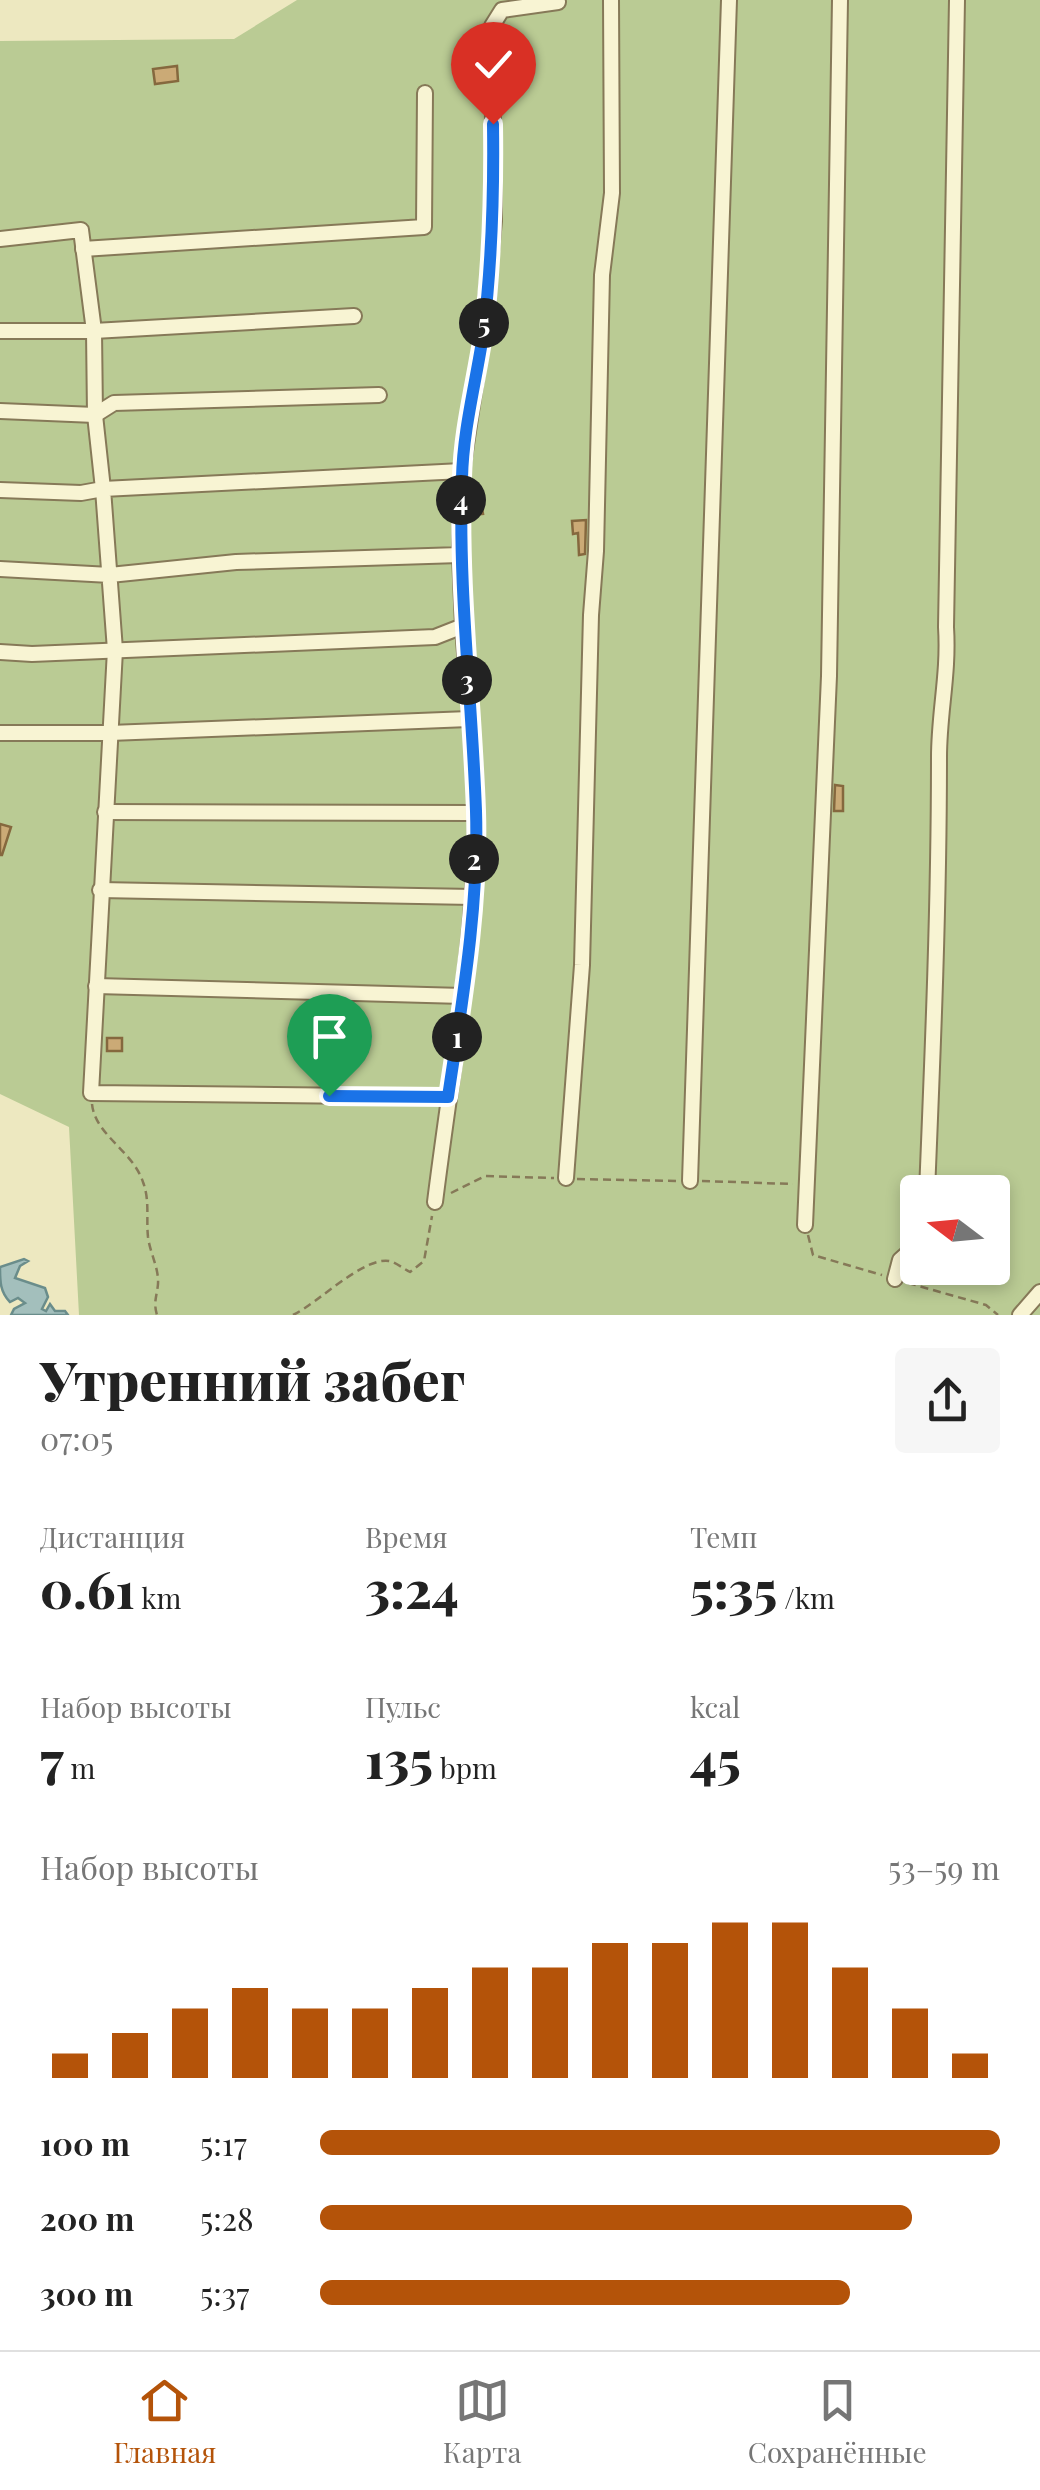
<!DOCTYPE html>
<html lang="ru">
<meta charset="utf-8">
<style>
:root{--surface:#fff;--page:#f6f6f6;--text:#222;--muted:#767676;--line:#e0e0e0;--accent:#b45309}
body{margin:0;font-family:"Playfair Display",serif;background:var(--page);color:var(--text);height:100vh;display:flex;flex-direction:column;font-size:38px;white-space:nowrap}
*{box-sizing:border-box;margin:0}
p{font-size:32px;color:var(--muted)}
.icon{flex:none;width:55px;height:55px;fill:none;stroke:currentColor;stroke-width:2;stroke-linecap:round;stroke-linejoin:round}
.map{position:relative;height:1315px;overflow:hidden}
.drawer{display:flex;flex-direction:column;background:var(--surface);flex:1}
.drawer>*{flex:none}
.needle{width:65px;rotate:286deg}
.buttons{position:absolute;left:900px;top:1175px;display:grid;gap:20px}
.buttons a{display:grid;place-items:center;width:110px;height:110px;border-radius:10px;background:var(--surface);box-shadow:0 5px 15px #0003;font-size:50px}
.pin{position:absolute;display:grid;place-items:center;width:85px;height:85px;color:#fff;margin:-102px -42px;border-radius:50% 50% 50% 0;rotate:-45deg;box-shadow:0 0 10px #0007}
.pin .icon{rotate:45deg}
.km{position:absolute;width:50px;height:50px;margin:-25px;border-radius:50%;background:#222;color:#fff;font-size:28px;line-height:50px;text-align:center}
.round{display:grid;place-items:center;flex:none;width:105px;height:105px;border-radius:10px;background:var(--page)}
.overview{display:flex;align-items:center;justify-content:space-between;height:170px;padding:0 40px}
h1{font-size:55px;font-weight:800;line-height:75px}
.figures{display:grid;grid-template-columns:repeat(3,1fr);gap:15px;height:170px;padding:10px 40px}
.figures div{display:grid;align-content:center}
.figures b{font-size:50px;font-weight:800}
.figures small{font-size:28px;font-weight:400}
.figures p{font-size:28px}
.chart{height:280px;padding:20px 40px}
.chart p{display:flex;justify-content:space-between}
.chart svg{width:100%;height:180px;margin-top:10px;stroke:var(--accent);stroke-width:6}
ul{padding:0 40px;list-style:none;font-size:32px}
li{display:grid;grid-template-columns:160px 120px 1fr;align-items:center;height:75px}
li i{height:25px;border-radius:12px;background:var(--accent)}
.tabs{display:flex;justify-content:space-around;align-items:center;height:140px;border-top:2px solid var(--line);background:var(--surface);font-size:28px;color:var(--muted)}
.tabs a{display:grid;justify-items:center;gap:5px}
.tabs .on{color:var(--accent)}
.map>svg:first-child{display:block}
</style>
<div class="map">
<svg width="1040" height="1315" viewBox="0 0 1040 1315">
<rect width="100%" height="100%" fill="#ede8c0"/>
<path fill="#bacb94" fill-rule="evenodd" d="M297 0H1040V1315H79L69 1127 0 1094V41L234 39ZM918 1192H992V1268H918Z"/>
<path fill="#a3bfbc" stroke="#6a8d8b" stroke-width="2.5" d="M24 1259 28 1261 20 1266 15 1278 45 1288 48 1297 42 1309 46 1311 50 1304 55 1311H65L68 1315H11L14 1309 25 1303 18 1298 10 1302C0 1292 0 1281 0 1267Z"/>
<g fill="#cbaa76" stroke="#85683e" stroke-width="2.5">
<path d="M177 66 178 81 155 84 153 69Z"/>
<path d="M480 494 483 514 472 515V496Z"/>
<path d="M586 520 585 554 579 555 578 533 573 534 572 521Z"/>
<path d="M835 785 843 786V811H834Z"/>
<path d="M0 824 11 827 2 855H0Z"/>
<rect x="107" y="1038" width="15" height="13"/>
<path d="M910 1191H916L918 1220 908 1219Z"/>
</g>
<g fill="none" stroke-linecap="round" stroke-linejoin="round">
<g stroke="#867958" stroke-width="18">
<g id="minor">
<path d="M0 239 81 230 94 331 354 316"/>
<path d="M83 249 424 227 425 93"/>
<path d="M0 331H94L95 415 103 489 81 493 0 490"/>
<path d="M0 411 95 415 114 403 379 395"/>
<path d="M462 471 483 332 494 221 492 26 502 10 558 2"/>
<path d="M0 569 110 575 236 562 460 555 462 471 103 489 115 650 91 1093 448 1097"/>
<path d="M0 652 32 654 435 637 463 626 460 555"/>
<path d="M0 733H110L469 719"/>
<path d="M105 812 476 813"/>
<path d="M100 890 473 897"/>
<path d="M96 986 463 996"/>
<path d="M566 1178 582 965 591 615 596 551 602 275 612 193 611 0"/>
<path d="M690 1181 729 0"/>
<path d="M927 1192C933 1047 939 902 939 757 939 712 949 674 946 627L957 0"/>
<path d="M435 1202C451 1073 475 945 476 816 476 753 467 689 463 626"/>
<path d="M805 1225 829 676 840 0"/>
<path d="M895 1279 900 1260 918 1244"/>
<path d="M1020 1315 1040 1292"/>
</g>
</g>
<g stroke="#867958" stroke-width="2.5" stroke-dasharray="8 5" stroke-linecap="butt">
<path d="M92 1104C95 1135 133 1151 143 1182 150 1201 146 1218 148 1237 150 1253 159 1268 158 1284 157 1296 153 1302 157 1315"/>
<path d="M577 1179 679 1181"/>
<path d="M702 1181 793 1184"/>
<path d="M451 1193 485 1176 554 1178"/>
<path d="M808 1235 813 1255 882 1275"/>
<path d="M908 1283 986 1305 998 1315"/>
<path d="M293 1315C318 1303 363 1257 389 1261 395 1262 404 1269 410 1272L424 1261 432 1216"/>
</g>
<use href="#minor" stroke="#f8f4d3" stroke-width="14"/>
</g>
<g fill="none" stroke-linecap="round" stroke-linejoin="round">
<g stroke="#fff" stroke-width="20">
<path id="route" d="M329 1096 448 1097C462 1003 479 906 476 811 472 699 458 589 462 478 463 430 476 382 483 335 492 264 494 195 493 124"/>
</g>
<use href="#route" stroke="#1a73e8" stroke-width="12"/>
</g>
</svg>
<div class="buttons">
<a><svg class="needle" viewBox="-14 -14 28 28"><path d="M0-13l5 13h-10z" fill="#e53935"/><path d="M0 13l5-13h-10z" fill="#767676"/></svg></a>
</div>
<div class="pin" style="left:329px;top:1096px;background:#1e9e55"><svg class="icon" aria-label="arrive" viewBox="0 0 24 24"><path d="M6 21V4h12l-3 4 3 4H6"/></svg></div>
<div class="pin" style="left:493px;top:124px;background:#d93025"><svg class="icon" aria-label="check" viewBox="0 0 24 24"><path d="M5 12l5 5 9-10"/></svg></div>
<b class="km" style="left:457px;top:1037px">1</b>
<b class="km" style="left:474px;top:859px">2</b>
<b class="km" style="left:467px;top:680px">3</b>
<b class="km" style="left:461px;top:500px">4</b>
<b class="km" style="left:484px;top:323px">5</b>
</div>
<section class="drawer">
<div class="overview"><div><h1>Утренний забег</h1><p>07:05</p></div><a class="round"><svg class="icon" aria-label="share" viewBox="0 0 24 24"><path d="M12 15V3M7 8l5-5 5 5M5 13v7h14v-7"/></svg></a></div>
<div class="figures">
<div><p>Дистанция</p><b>0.61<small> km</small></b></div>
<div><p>Время</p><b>3:24</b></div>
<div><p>Темп</p><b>5:35<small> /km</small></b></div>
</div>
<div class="figures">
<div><p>Набор высоты</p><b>7<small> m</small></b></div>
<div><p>Пульс</p><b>135<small> bpm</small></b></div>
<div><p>kcal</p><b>45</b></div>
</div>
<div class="chart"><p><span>Набор высоты</span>53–59 m</p>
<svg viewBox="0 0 160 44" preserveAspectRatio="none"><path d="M5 44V38M15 44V33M25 44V27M35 44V22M45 44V27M55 44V27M65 44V22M75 44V17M85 44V17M95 44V11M105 44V11M115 44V6M125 44V6M135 44V17M145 44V27M155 44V38"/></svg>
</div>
<ul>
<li><b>100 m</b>5:17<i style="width:100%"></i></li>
<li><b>200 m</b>5:28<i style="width:87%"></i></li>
<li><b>300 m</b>5:37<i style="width:78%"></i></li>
</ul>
</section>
<nav class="tabs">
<a class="on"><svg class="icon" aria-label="home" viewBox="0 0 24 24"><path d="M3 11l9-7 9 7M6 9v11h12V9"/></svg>Главная</a>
<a><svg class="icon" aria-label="map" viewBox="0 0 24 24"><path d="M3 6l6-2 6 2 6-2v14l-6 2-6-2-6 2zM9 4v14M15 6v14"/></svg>Карта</a>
<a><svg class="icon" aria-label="saved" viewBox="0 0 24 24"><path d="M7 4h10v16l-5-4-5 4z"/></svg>Сохранённые</a>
</nav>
